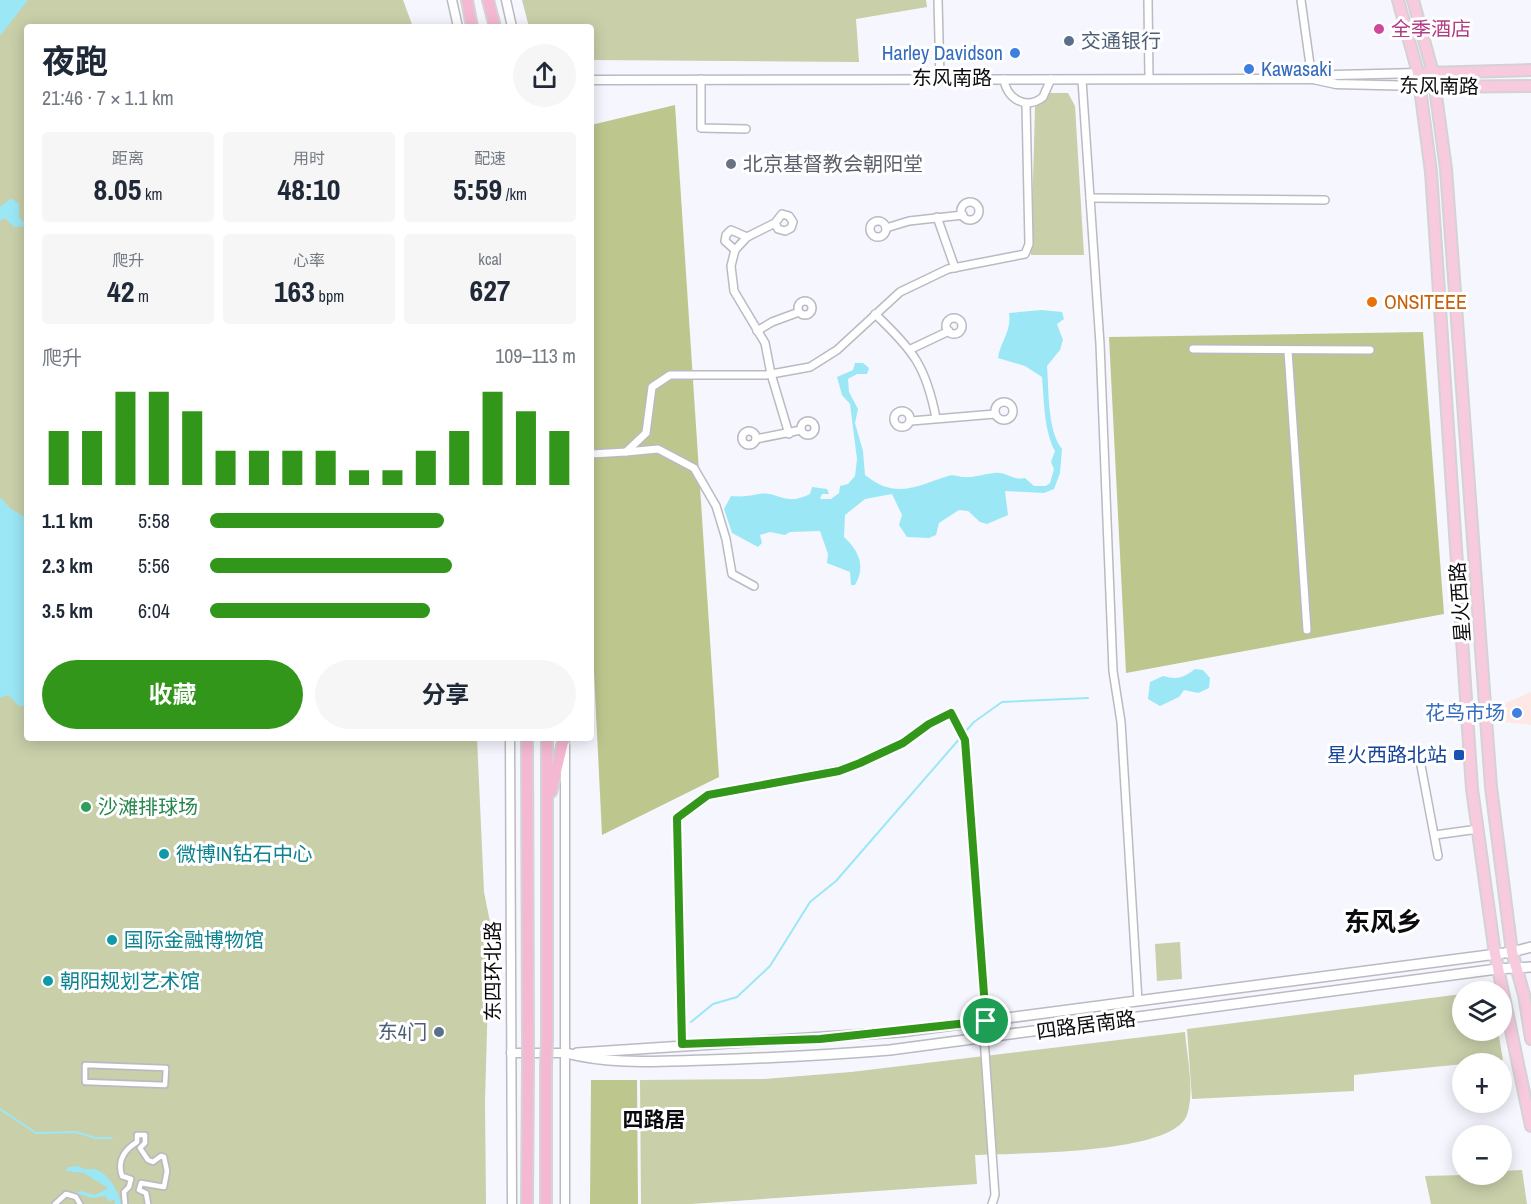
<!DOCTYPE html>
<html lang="zh">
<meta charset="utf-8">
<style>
:root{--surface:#fff;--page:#f6f6f7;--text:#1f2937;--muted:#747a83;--accent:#32961a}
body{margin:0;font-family:"Archivo Narrow","Noto Sans SC",sans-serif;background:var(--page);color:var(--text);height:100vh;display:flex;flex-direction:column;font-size:22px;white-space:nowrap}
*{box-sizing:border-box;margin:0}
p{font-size:20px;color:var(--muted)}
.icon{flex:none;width:33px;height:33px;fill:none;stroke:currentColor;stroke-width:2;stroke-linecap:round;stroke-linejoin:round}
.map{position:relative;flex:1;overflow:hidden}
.sheet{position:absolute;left:24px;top:24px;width:570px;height:717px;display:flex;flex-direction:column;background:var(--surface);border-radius:6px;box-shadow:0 3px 15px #0003}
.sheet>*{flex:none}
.buttons{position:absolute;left:1452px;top:981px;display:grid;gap:12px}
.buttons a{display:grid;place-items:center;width:60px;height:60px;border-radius:50%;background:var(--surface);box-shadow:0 3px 15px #0003;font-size:30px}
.pin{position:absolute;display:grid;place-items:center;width:51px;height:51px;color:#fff;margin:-26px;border:3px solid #fff;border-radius:50%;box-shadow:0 2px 6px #0007}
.round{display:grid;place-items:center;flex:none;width:63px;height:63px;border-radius:32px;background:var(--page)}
.headline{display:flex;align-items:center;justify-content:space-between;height:102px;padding:0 18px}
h1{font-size:33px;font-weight:700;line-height:45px}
.metrics{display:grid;grid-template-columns:repeat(3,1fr);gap:9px;height:102px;padding:6px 18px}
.metrics div{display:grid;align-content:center;border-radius:6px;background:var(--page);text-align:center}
.metrics b{font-size:30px;font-weight:700}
.metrics small{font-size:16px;font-weight:400}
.metrics p{font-size:16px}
.chart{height:168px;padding:12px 18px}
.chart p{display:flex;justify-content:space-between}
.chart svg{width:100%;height:108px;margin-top:6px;stroke:var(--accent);stroke-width:6}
.cta{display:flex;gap:12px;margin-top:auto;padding:12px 18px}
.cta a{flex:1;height:69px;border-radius:36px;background:var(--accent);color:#fff;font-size:24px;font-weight:700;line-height:69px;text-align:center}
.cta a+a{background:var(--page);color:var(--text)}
ul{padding:0 18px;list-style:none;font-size:20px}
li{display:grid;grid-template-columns:96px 72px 1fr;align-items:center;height:45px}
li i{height:15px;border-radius:8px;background:var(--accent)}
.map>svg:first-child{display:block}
</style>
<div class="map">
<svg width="1531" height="1204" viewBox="0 0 1531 1204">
<rect width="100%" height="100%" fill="#f6f6ff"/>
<path fill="#fde8e5" d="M1531 692V725L1504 722 1503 704Z"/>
<g fill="#c8cfa9">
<path d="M0 0H403L413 27H27V738H477L484 892 490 922 485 1102 486 1204H0Z"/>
<path d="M522 0H926L927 7 856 19 859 62 591 60V27H529Z"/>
<path d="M1050 93H1068L1075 106 1084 255H1031L1035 107Z"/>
<path d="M1180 942 1182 979 1157 981 1155 944Z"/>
<path d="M1462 994V1030L1498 1031 1503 1060 1354 1075V1091L1192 1099 1187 1029Z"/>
<path d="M1185 1032C1187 1058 1195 1090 1187 1115 1173 1155 1014 1153 975 1155L977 1184 691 1204H641L640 1080 764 1079 851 1072Z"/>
<path d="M1522 1170 1527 1204H1431L1425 1176 1502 1174V1171Z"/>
</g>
<g fill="#bdc78d">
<path d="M675 105 719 777 602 835 591 611V125Z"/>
<path d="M1423 332 1444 614 1126 673 1109 337Z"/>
<path d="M591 1080H637L638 1204H590Z"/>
</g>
<g fill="#9be7f6">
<path d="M0 0H28L0 36Z"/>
<path d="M11 198 19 204V217L27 226 14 227 5 218 0 221V207Z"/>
<path d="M1042 310 1062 312 1064 319 1057 324 1063 340 1060 350 1047 366C1049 390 1047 430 1062 449L1060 473 1054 489 1044 493 1005 491 1008 515 987 524 980 522 968 511 959 510 939 523 936 535 929 538 907 537 899 525 902 515 892 494 865 499 845 515 844 537C859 551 866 566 855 585H851L850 572 827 563 828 554 820 531 790 532 785 535 770 532 760 535 762 543 758 547 732 533 724 509 731 496C743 497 748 496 759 494 778 491 784 507 810 494L812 487 827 489 829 494H822L820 499H831L839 493 840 486 848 484 855 476 857 459 850 404 842 395 837 377 853 370 855 363H863L869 368 867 374H857L848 379 849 392 858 409 855 423 863 451 865 475C896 500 916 486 948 476 952 474 958 476 962 477 974 478 983 474 994 473 1006 471 1013 481 1025 478L1034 486H1046L1050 483 1054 469 1051 462 1055 451C1044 431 1044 400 1042 377L1025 366 998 358C1000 342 1012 331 1009 313Z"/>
<path d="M0 497 11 509 27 518V706H19L8 695 0 698Z"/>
<path d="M1195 669 1203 670 1210 678 1209 688 1198 693 1184 690 1179 697 1160 706 1148 699 1150 682 1163 676C1178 680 1183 678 1195 669Z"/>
<path d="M79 1166C85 1171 86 1169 93 1169 107 1170 119 1192 121 1204H115L114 1200 109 1201 105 1196 93 1198 75 1193 81 1191 95 1195 108 1188 84 1173 66 1171 68 1167Z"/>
</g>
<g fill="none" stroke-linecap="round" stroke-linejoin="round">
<g stroke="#9be7f6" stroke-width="2">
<path d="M964 733 974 722 1002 702 1088 698"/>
<path d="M691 1022 713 1004 737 997 770 966 810 902 836 881 961 737"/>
<path d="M0 1109 36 1133 76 1132 95 1138H112"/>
</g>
<g stroke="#babac2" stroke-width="8">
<g id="pedestrian">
<path d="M85 1065 166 1068 165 1085 85 1082Z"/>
<path d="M55 1204 66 1194 76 1197 80 1204"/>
<path d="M125 1204 124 1192 129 1187 131 1179 122 1176C117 1161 124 1150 137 1142V1135H145V1143L140 1148 148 1160 153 1162 161 1156 164 1157 167 1171 164 1187 141 1183 139 1190 146 1193 148 1204"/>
</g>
</g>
<g stroke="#babac2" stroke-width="10">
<g id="minor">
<path d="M938 0 940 78"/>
<path d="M1148 0 1149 79"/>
<path d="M1301 0 1312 79"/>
<path d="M701 79V128L746 129"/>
<path d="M1004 79C1006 98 1026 111 1043 97L1051 79"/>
<path d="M1082 80 1100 344 1113 671 1121 722 1138 1001"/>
<path d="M1090 198 1325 200"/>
<circle cx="970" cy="211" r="9"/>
<path d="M937 217 955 268"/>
<circle cx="878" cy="229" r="8"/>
<path d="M775 223 778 229 785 231 791 228 793 222 789 216 782 214 775 223 747 237 735 250 731 266 734 291 765 343 771 374 789 434"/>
<path d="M886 228 909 221 963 215"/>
<path d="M735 250 725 241 726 235 731 230 747 237"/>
<circle cx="805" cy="308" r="7"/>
<path d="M875 314C913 350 926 366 936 418"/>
<circle cx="954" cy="326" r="8"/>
<path d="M757 331 772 322 799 312"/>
<path d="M911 349 949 331"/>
<path d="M1193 349 1370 350"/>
<path d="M1288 351 1307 630"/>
<circle cx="1004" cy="411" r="9"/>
<circle cx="902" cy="419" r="8"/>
<circle cx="808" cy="428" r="7"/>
<path d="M911 421 995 414"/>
<circle cx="749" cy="438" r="7"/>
<path d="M756 439 801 430"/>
<path d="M626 452 658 449 694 468 716 506 726 539 732 574 754 586"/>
<path d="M591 454 626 452 646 433 652 387 670 375H766L810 367 837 350 900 292 948 269 1025 254 1029 244 1026 104"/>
<path d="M1419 755 1438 856"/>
<path d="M1435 835 1478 829"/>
<path d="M682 1044 677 818 708 795 839 770 860 763 903 743 929 724 951 713 965 740 986 1021 984 1038 995 1195 992 1204"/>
</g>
</g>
<g stroke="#babac2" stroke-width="11">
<g id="tertiary">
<path d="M452 0 458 27"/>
<path d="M506 0 512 27"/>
<path d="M1313 79 1336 84 1420 86"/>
<path d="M591 80 1312 79 1336 75 1418 73"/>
<path d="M510 738 512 1204"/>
<path d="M511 1053H566"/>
<path d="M565 1204V745"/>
</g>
</g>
<g stroke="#babac2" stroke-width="12">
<g id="secondary">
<path d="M566 1053C612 1065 659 1061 707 1060 768 1058 829 1055 890 1050L1497 969 1531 967"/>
<path d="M577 1053 900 1032 1512 952 1531 947"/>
</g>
</g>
<g stroke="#d3d3d4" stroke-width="14">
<g id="primary">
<path d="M1398 0 1418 73 1431 172 1472 789 1495 954 1531 1126"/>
<path d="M1413 0 1433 73 1446 169 1491 787 1512 952 1524 995 1531 1039"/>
<path d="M1426 73 1531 70"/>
<path d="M1429 87 1531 86"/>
</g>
</g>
<g stroke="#d3d3d4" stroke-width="14">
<g id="trunk">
<path d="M467 0 472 27"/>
<path d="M488 0 495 27"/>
<path d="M527 738 528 1041"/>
<path d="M547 738V1040"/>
<path d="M551 792 564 738"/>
<path d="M527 1204 528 1066"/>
<path d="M546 1204V1067"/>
</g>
</g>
<use href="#pedestrian" stroke="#fff" stroke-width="4.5"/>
<use href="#minor" stroke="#fff" stroke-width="7"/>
<use href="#tertiary" stroke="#fff" stroke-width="8"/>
<use href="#secondary" stroke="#fff" stroke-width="9"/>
<use href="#primary" stroke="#f7cadd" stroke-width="10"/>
<use href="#trunk" stroke="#f4b8d2" stroke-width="10"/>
<g stroke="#d3d3d4" stroke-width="14" stroke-linecap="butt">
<g id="trunk-bridge">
<path d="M528 1041V1066"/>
<path d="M546 1067 547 1040"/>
</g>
</g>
<use href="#trunk-bridge" stroke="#f4b8d2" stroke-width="10"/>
</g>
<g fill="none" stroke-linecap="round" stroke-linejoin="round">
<g stroke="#fff" stroke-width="12">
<path id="route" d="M951 713 965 740 986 1021 820 1039 682 1044 677 818 708 795 839 771 860 763 903 743 929 724Z"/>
</g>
<use href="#route" stroke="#32961a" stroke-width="8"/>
</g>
<circle fill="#d1479c" stroke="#fff" stroke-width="2" cx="1379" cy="29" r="6"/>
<g fill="#5c6f8a" stroke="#fff" stroke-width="2">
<circle cx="1069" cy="41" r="6"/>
<circle cx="439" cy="1032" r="6"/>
</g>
<g fill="#3f7fe0" stroke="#fff" stroke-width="2">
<circle cx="1015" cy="53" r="6"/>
<circle cx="1249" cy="69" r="6"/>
<circle cx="1517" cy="713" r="6"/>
</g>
<circle fill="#6b7280" stroke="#fff" stroke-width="2" cx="731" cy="164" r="6"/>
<circle fill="#e8710a" stroke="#fff" stroke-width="2" cx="1372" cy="302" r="6"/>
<rect fill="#1a4fb4" stroke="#fff" stroke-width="2" x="1453" y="749" width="12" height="12" rx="3"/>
<circle fill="#2e9e5b" stroke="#fff" stroke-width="2" cx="86" cy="807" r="6"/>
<g fill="#0f9aa8" stroke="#fff" stroke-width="2">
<circle cx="164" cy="854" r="6"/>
<circle cx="112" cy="940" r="6"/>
<circle cx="48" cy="981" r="6"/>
</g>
<g text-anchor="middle" stroke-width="6" stroke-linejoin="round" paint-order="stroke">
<g font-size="20" fill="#b23c85" stroke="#fff" text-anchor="start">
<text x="1391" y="36">全季酒店</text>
</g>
<g font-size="20" fill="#4e5e75" stroke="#fff" text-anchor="start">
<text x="1081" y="48">交通银行</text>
<text x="427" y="1039" text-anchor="end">东4门</text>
</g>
<g font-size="20" fill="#366cbe" stroke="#fff" text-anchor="end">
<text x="1003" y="60">Harley Davidson</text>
<text x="1261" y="76" text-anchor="start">Kawasaki</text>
<text x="1505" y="720">花鸟市场</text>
</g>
<g font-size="20" fill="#0c0c0f" stroke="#fff">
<text x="952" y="85">东风南路</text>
<text transform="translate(1439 86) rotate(1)" y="7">东风南路</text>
<text transform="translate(1460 602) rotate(-94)" y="7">星火西路</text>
<text transform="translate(493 971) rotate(-90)" y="7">东四环北路</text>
<text transform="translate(1086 1025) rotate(-8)" y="7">四路居南路</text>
</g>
<g font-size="20" fill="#5b616d" stroke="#fff" text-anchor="start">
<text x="743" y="171">北京基督教会朝阳堂</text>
</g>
<g font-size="20" fill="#c56008" stroke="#fff" text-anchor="start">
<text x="1384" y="309">ONSITEEE</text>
</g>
<g font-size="20" fill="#164399" stroke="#fff" text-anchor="end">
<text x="1447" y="762">星火西路北站</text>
</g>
<g font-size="20" fill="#27864d" stroke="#fff" text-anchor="start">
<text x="98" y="814">沙滩排球场</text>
</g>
<g font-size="20" fill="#0d838f" stroke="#fff" text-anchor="start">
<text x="176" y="861">微博IN钻石中心</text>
<text x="124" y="947">国际金融博物馆</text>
<text x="60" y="988">朝阳规划艺术馆</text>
</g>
<g font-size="21" font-weight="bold" fill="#0c0c0f" stroke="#fff">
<text x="654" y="1127">四路居</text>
</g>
<g font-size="26" font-weight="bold" fill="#0c0c0f" stroke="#fff">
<text x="1383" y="931">东风乡</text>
</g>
</g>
</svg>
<div class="buttons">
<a><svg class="icon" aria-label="layers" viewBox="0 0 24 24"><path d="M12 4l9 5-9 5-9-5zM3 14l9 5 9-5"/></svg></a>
<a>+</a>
<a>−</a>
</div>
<div class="pin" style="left:986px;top:1021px;background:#1e9e55"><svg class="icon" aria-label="arrive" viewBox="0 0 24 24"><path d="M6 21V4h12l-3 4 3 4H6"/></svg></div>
<section class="sheet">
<div class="headline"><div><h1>夜跑</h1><p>21:46 · 7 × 1.1 km</p></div><a class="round"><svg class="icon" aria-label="share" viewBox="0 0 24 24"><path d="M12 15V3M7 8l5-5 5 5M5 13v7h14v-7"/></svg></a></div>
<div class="metrics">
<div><p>距离</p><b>8.05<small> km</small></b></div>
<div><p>用时</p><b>48:10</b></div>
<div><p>配速</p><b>5:59<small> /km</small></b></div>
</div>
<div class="metrics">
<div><p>爬升</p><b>42<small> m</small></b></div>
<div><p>心率</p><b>163<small> bpm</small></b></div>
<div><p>kcal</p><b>627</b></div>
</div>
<div class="chart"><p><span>爬升</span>109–113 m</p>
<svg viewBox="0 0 160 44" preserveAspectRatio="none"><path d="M5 44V22M15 44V22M25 44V6M35 44V6M45 44V14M55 44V30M65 44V30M75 44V30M85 44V30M95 44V38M105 44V38M115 44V30M125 44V22M135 44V6M145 44V14M155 44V22"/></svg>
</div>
<ul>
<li><b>1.1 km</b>5:58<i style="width:64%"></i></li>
<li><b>2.3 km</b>5:56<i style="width:66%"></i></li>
<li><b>3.5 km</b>6:04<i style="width:60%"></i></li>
</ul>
<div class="cta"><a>收藏</a><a>分享</a></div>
</section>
</div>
